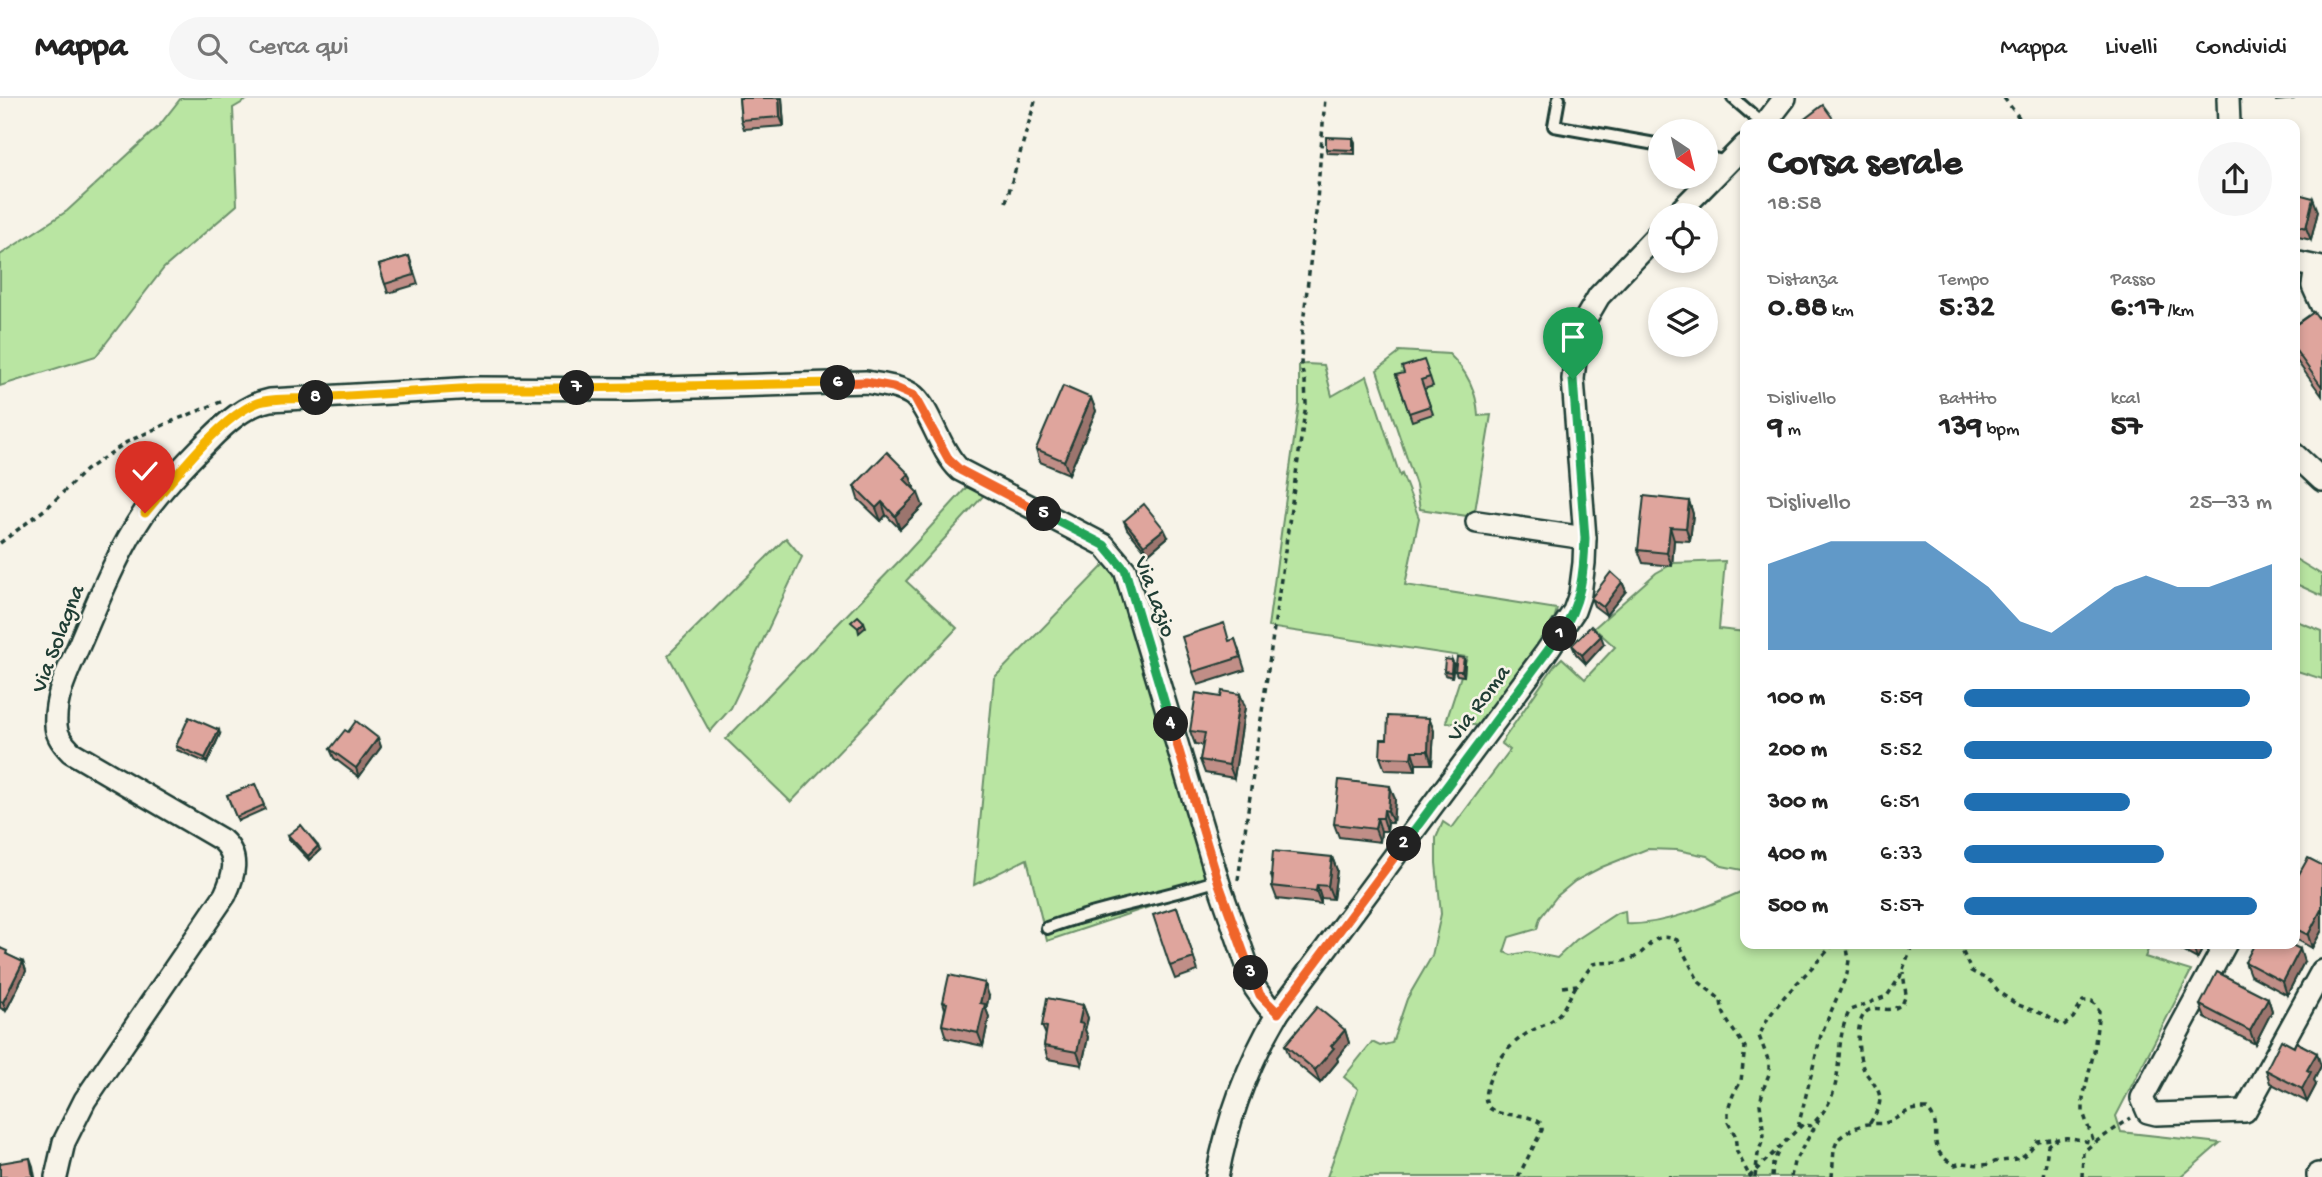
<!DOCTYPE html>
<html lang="it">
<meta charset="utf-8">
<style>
:root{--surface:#fff;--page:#f6f6f6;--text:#222;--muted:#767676;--line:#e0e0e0;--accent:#1f6fb2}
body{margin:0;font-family:"Gochi Hand",sans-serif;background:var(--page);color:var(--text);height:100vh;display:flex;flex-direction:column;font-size:26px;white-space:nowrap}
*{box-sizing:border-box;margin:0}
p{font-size:23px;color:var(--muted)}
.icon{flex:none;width:38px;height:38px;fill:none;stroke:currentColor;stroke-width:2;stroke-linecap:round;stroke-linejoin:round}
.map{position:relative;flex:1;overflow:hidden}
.details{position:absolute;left:1740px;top:21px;width:560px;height:830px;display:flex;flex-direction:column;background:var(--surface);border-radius:14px;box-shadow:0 4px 10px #0003}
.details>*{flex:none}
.needle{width:46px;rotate:145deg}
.fabs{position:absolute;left:1648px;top:21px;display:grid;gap:14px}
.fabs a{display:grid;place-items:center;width:70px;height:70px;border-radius:50%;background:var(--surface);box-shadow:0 4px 10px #0003;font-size:35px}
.pin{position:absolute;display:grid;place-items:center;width:60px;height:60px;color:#fff;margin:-72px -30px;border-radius:50% 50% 50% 0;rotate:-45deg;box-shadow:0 0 7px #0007}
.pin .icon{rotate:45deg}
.km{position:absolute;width:35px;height:35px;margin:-18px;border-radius:50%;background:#222;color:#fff;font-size:19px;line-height:35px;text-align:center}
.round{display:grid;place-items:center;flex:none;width:74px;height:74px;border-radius:37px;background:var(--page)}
.summary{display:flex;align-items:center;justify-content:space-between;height:119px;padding:0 28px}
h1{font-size:38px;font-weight:700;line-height:52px}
.stats{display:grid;grid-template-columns:repeat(3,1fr);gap:10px;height:119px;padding:7px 28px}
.stats div{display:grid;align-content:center}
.stats b{font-size:30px;font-weight:700}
.stats small{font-size:19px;font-weight:400}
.stats p{font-size:19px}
.chart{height:196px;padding:14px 28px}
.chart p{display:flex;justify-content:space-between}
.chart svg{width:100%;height:126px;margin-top:7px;fill:var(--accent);opacity:.7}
ul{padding:0 28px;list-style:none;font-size:23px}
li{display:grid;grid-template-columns:112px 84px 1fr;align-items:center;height:52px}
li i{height:18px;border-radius:9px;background:var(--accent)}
header{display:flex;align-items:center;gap:42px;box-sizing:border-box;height:98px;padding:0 35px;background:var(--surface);border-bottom:2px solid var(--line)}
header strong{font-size:33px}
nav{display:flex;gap:38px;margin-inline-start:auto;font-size:24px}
.search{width:490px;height:63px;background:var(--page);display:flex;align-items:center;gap:18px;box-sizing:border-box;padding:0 24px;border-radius:38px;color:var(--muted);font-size:26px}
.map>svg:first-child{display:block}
</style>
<header>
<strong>Mappa</strong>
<div class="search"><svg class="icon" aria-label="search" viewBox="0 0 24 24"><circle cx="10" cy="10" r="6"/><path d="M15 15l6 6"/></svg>Cerca qui</div>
<nav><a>Mappa</a><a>Livelli</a><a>Condividi</a></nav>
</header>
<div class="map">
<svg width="2322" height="1079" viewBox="0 0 2322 1079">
<rect width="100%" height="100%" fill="#f7f3e8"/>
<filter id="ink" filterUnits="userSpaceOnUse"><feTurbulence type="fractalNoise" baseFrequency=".0143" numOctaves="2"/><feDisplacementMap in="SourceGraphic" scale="14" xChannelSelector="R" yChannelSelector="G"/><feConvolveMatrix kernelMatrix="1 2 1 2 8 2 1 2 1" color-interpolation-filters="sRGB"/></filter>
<g filter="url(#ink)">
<g fill="#b9e5a2" stroke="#6c916b" stroke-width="2">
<path d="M181 0H250L233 10 237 107 164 170 96 258 0 288V157L67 113 158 29Z"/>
<path d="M1399 253 1449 256C1467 273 1477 293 1478 318L1491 317 1474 419 1420 411 1416 387 1377 272 1398 256Z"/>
<path d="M1306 266 1324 267 1332 298 1367 278 1400 378 1402 376 1419 420 1405 487 1557 511 1553 525 1481 628 1446 624 1467 559 1268 529 1299 306V267Z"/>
<path d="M967 389 985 396 906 483 957 530 791 704 726 641 904 458Z"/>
<path d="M786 440 802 459 731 610 710 634 668 557Z"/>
<path d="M2294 460 2322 477V498L2294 485Z"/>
<path d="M1109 462 1123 478 1215 787 1047 843 1027 761 974 787 994 580Z"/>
<path d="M1725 463 1719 531 1745 534V769L1742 772 1722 768 1707 758 1677 752 1647 751 1602 769 1575 783 1557 798 1540 820 1537 831 1509 839 1504 854 1511 857 1528 854 1557 860 1576 842 1617 815 1625 813 1626 826C1663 828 1711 807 1745 792V845H2151L2145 859 2191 873 2116 1018 2121 1034 2220 1045 2181 1079H1327L1358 991 1344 979 1372 944 1380 948 1392 945 1407 901 1432 858 1441 816 1436 765V740L1443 724 1452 730 1510 652 1501 645 1555 567 1562 560 1585 581 1615 549 1594 530 1656 475 1674 465Z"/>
<path d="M2294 522 2322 533V581L2294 572Z"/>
</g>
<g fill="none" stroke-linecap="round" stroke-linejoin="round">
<g stroke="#1f3d34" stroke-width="16">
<g id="lane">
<path d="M1559 0 1554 28 1661 47"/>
<path d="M1733 0 1763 26"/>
<path d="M1706 59 1727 64"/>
<path d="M1047 830C1102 809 1162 801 1218 782"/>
</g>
</g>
<g stroke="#1f3d34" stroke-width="26">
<g id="street">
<path d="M2228 0 2229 26"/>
<path d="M1765 26 1785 0"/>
<path d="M1676 117 1745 47"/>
<path d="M2294 164 2322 170"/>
<path d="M2316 169 2313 188 2322 208"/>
<path d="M2294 356 2322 382"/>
<path d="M1477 424 1585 440"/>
<path d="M2226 845 2142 1000 2148 1014 2156 1016 2245 1013 2322 873"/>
<path d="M56 1079 64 1044 85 1002 225 797C234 778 240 758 222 742L71 654C64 647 56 637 56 627 54 598 69 571 80 545 99 501 117 455 144 415 163 389 186 365 208 343 226 325 245 307 270 302L476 290 629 291 866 284C881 287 902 288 914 298 931 313 939 352 960 372L1104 447 1125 472 1219 786 1255 890 1267 907 1278 915"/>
<path d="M1217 1079C1228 1020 1247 967 1278 915L1545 556 1574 513 1580 496 1584 465 1585 440 1573 281 1578 234 1599 198 1661 133"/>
<path d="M2318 1079V1076"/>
</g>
</g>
<g stroke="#1f3d34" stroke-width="3.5" stroke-dasharray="5 5" stroke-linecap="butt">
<path d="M2004 0 2024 26"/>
<path d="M1006 104 1036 0"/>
<path d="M0 445 48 409 86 372 127 344 168 325 223 303"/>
<path d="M1238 782 1306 306 1305 283 1301 269 1302 234 1316 115 1325 0"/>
<path d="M1959 845 1971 873 1990 883 2000 895 2016 906 2045 917 2063 928 2073 920 2083 903H2092L2099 913 2094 953 2083 1000V1014L2094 1045 2131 1020"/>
<path d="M1563 889 1577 887 1593 866C1606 863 1622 866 1633 860 1651 852 1651 832 1677 842L1699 884 1721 902C1722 921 1735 933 1745 949L1741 983 1733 997 1728 1012V1024L1735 1037 1737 1054 1750 1079"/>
<path d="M1870 1025C1875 1017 1880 1009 1880 1000 1879 989 1869 981 1864 972 1858 958 1854 926 1866 914 1874 907 1883 913 1892 911 1895 911 1898 908 1902 907L1906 897 1903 874"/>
<path d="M1798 1029 1821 937 1847 876 1849 862 1847 850 1841 845"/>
<path d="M1518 1079 1542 1032V1026C1523 1012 1505 1021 1491 1011 1483 1005 1485 994 1488 986 1496 962 1513 941 1537 930 1544 927 1549 925 1555 920 1565 911 1569 899 1576 888"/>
<path d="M1668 1079H1672"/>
<path d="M1749 1079 1803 1026 1810 1028C1852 992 1829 951 1850 912L1887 898 1900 879 1913 845"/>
<path d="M1755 1079 1758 1056 1764 1038 1760 1006 1763 992 1769 976V964L1759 938 1768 920 1784 899 1833 847 1839 845"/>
<path d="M1772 1079 1773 1066 1778 1054"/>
<path d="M1791 1079 1794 1064 1819 1022"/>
<path d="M1832 1079 1834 1051 1838 1041C1847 1034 1856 1028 1868 1026 1873 1025 1879 1026 1885 1025 1903 1020 1902 1010 1927 1011 1947 1031 1921 1050 1955 1067 1968 1063 1970 1067 1982 1067 1988 1067 1993 1064 1999 1063 2021 1061 2022 1062 2037 1043L2056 1040"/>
<path d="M2044 1079 2048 1047C2063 1034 2077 1042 2094 1045"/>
<path d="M2082 1079 2083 1054 2094 1045"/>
</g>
<use href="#lane" stroke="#f7f3e8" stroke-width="10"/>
<use href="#street" stroke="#f7f3e8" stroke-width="21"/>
</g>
<g fill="#c08e87" stroke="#1f3d34" stroke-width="2">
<path d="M739 0H782L784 28 744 31 741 22Z"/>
<path d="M2275 0H2294V1L2276 3Z"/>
<path d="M1353 40 1355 44V56L1327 55 1326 51Z"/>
<path d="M2294 95 2318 113 2311 142 2294 138Z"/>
<path d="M409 158 418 186 388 195 379 167Z"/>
<path d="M2322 225V298L2294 259V228Z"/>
<path d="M1396 277 1430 279 1433 288 1424 291 1433 316 1412 323Z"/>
<path d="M1091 300 1096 313 1069 376 1040 364 1036 351Z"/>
<path d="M909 376 914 389 913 390 923 408 900 431 886 417 881 423 858 401 854 388Z"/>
<path d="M1689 403 1693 416 1690 443 1674 442 1672 468 1643 465 1638 452Z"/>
<path d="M1124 423 1168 439 1148 456 1127 431Z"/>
<path d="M1622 484 1626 493 1606 517 1594 508 1591 500Z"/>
<path d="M1235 541 1245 572 1198 587 1193 574 1230 543Z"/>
<path d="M1604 546 1586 566 1576 556 1572 547Z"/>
<path d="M1465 564 1464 578 1457 577 1455 573Z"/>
<path d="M1454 566 1452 579 1445 577 1444 573Z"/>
<path d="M1240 596 1245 609 1234 680 1205 675 1200 662 1203 647 1195 646 1190 633Z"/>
<path d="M1429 620 1434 633 1432 666H1416V673L1385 672 1380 659 1387 641Z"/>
<path d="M220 636 207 665 177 652 176 648Z"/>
<path d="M378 640 381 649 359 679 334 660 330 651Z"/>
<path d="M255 686 265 711 238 723 227 697Z"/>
<path d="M1395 701 1393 725H1388L1387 733H1381L1380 744 1339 739 1334 726Z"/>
<path d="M288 737 320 752 309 762 289 741Z"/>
<path d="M1332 759 1337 772 1333 801 1321 800V806L1277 801 1272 788 1273 784 1271 778Z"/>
<path d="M2322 767V832L2312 850 2294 840V785Z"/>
<path d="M1177 809 1198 873 1175 881 1170 868Z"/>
<path d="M2168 845H2206L2197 861Z"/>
<path d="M0 850 9 858 23 864 26 873 6 913 0 910Z"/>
<path d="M2245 864H2304L2287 897 2250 877Z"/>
<path d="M989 898 986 911 989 919 983 948 946 940 942 927 945 911 943 904Z"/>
<path d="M2268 900 2272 913 2255 946 2205 920 2200 907Z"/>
<path d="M1083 907 1088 920 1085 932 1088 939 1082 967 1048 961 1044 948 1046 937 1042 928Z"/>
<path d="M1345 932 1349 945 1337 960 1338 963 1320 985 1290 960 1285 947Z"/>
<path d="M2321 968 2314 982 2316 987 2307 1004 2270 985 2266 972Z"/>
</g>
<g fill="#9c746e" stroke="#1f3d34" stroke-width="2">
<path d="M779 0H782L784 28 780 19Z"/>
<path d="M2313 100 2318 113 2311 142 2306 130Z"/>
<path d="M1091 300 1096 313 1069 376 1064 363Z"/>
<path d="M909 376 914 389 909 394 904 381Z"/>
<path d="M918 395 923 408 900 431 895 418Z"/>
<path d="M1689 403 1693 416 1690 443 1686 430Z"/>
<path d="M882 404 886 417 881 423 876 410Z"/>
<path d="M1670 429 1674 442 1672 468 1667 455Z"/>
<path d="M1164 431 1168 439 1148 456 1144 447Z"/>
<path d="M1622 484 1626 493 1606 517 1603 509Z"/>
<path d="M864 524 866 529 859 535 858 530Z"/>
<path d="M1601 538 1604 546 1586 566 1582 557Z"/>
<path d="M1464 560 1465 564 1464 578 1462 573Z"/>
<path d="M1452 562 1454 566 1452 579 1451 574Z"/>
<path d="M1240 596 1245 609 1234 680 1229 667Z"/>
<path d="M1429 620 1434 633 1432 666 1428 653Z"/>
<path d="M219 632 220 636 207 665 205 660Z"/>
<path d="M378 640 381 649 359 679 356 670Z"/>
<path d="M1412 653 1416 666V673L1411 660Z"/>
<path d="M1390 688 1395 701 1393 725 1388 713Z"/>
<path d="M1384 712 1388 725 1387 733 1383 720Z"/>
<path d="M1377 720 1381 733 1380 744 1375 731Z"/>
<path d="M318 748 320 752 309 762 308 758Z"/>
<path d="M1332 759 1337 772 1333 801 1328 788Z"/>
<path d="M1317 787 1321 800V806L1316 793Z"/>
<path d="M2322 810V832L2312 850 2308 837Z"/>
<path d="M2194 845H2206L2197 861 2193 848Z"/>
<path d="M2300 851 2304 864 2287 897 2283 884Z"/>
<path d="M23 864 26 873 6 913 3 904Z"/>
<path d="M985 885 989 898 986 911 989 919 983 948 978 935 980 905Z"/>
<path d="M2268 900 2272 913 2255 946 2250 933Z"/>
<path d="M1083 907 1088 920 1085 932 1088 939 1082 967 1077 954 1079 925Z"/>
<path d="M1345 932 1349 945 1337 960 1338 963 1320 985 1315 972 1331 948Z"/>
<path d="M2317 955 2321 968 2314 982 2316 987 2307 1004 2302 991 2307 972Z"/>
<path d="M30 1060 33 1068 35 1079H33Z"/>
</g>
<g fill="#dfa59d" stroke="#1f3d34" stroke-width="2">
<path d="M739 0H779L780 19 741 22Z"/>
<path d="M1823 7 1837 26H1798Z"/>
<path d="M1326 39 1353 40V52L1326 51Z"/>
<path d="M2294 95 2313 100 2306 130 2294 127Z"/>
<path d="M409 158 414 177 385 186 379 167Z"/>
<path d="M2314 214 2322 225V289L2294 250V228Z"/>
<path d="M1424 262 1430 279 1421 282 1430 308 1409 315 1396 277 1404 275 1402 269Z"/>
<path d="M1063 288 1091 300 1064 363 1036 351Z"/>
<path d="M887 354 909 376 904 381 918 395 895 418 882 404 876 410 854 388Z"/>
<path d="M1644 398 1689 403 1686 430 1670 429 1667 455 1638 452Z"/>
<path d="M1144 406 1164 431 1144 447 1124 423Z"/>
<path d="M1611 474 1622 484 1603 509 1591 500Z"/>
<path d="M858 518 864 524 858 530 851 524Z"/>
<path d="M1224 525 1229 543 1235 541 1241 559 1193 574 1182 539Z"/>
<path d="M1591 528 1601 538 1582 557 1572 547Z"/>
<path d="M1457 559 1464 560 1462 573H1455Z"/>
<path d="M1445 561 1452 562 1451 574 1444 573Z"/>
<path d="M1222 593 1240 596 1229 667 1200 662 1205 635 1190 633 1196 595 1221 599Z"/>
<path d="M1388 618 1429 620 1428 653H1412L1411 660 1380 659 1381 641H1387Z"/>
<path d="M189 619 219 632 205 660 176 648Z"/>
<path d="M356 623 378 640 356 670 330 651 345 632 348 634Z"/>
<path d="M1339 682 1390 688 1388 713 1384 712 1383 720H1377L1375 731 1334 726Z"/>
<path d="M255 686 264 707 236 719 227 697Z"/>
<path d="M301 727 318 748 308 758 288 737Z"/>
<path d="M1273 753 1332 759 1328 788 1317 787 1316 793 1272 788 1273 778H1271Z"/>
<path d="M2308 760 2322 767V810L2308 837 2294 830V785Z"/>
<path d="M1177 809 1194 860 1170 868 1153 817Z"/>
<path d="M2255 845H2280L2282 846 2283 845H2288L2300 851 2283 884 2245 864Z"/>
<path d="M0 850 7 853 6 856 23 864 3 904 0 903Z"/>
<path d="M2217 874 2268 900 2250 933 2200 907Z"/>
<path d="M949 877 985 885 980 905 985 906 978 935 942 927 947 905 943 904Z"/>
<path d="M1047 900 1083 907 1079 925 1083 926 1077 954 1044 948 1047 929 1042 928Z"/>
<path d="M1317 909 1345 932 1331 948 1334 950 1315 972 1285 947Z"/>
<path d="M2281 942 2294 949 2296 944 2317 955 2307 972 2311 974 2302 991 2266 972Z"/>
<path d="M30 1060 33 1079H0V1065Z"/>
</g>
</g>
<g fill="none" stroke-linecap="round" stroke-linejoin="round" filter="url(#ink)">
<g stroke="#fff" stroke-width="14">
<path id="split-1" d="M1560 536C1581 507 1584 475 1585 440L1573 281"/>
</g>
<g stroke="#fff" stroke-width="14">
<path id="split-2" d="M1404 746 1560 536"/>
</g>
<g stroke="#fff" stroke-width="14">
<path id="split-3" d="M1251 875 1260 897 1278 915 1404 746"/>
</g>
<g stroke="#fff" stroke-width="14">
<path id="split-4" d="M1171 626 1219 786 1251 875"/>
</g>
<g stroke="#fff" stroke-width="14">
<path id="split-5" d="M1044 416 1104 447 1125 472 1171 626"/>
</g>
<g stroke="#fff" stroke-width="14">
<path id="split-6" d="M838 285 866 284 893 289 914 298 949 362 960 372 1044 416"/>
</g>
<g stroke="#fff" stroke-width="14">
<path id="split-7" d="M577 290 838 285"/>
</g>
<g stroke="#fff" stroke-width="14">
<path id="split-8" d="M316 300 476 290H577"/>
</g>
<g stroke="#fff" stroke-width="14">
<path id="split-9" d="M145 415C170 385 221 318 257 305 274 299 297 302 316 300"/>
</g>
<use href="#split-1" stroke="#22a559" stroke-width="9"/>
<use href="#split-2" stroke="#22a559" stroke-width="9"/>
<use href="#split-3" stroke="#f0652b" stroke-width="9"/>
<use href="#split-4" stroke="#f0652b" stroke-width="9"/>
<use href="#split-5" stroke="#22a559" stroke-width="9"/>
<use href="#split-6" stroke="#f0652b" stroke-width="9"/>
<use href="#split-7" stroke="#f5b400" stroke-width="9"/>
<use href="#split-8" stroke="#f5b400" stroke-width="9"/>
<use href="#split-9" stroke="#f5b400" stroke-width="9"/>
</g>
<g text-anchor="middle" stroke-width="5" stroke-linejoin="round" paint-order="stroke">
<g font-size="23" fill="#1f3d34" stroke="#f7f3e8">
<text transform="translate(1157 498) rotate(70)" y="8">Via Lazio</text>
<text transform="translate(56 540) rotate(-69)" y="8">Via Solagna</text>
<text transform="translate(1477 604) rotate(-53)" y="8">Via Roma</text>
</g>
</g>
</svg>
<div class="fabs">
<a><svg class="needle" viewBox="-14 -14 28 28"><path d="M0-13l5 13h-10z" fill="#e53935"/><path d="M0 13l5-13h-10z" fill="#767676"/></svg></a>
<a><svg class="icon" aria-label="locate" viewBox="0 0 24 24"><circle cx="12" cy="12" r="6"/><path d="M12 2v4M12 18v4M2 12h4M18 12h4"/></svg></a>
<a><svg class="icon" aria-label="layers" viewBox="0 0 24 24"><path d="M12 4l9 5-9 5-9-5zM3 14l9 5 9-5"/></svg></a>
</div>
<div class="pin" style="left:1573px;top:281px;background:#1e9e55"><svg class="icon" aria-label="arrive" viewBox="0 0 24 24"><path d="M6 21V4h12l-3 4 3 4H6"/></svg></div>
<div class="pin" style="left:145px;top:415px;background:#d93025"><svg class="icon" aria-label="check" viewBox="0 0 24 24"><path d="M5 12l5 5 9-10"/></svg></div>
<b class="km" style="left:1560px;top:536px">1</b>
<b class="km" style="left:1404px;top:746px">2</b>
<b class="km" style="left:1251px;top:875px">3</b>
<b class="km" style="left:1171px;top:626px">4</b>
<b class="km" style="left:1044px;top:416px">5</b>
<b class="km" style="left:838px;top:285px">6</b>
<b class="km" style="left:577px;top:290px">7</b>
<b class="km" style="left:316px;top:300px">8</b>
<section class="details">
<div class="summary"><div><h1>Corsa serale</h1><p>18:58</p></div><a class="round"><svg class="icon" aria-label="share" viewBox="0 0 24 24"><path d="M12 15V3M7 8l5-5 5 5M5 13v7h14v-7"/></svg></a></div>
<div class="stats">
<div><p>Distanza</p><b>0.88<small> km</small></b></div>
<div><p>Tempo</p><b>5:32</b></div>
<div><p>Passo</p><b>6:17<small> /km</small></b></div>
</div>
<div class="stats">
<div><p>Dislivello</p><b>9<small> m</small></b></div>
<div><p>Battito</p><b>139<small> bpm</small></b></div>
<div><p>kcal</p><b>57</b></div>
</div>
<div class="chart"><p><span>Dislivello</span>25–33 m</p>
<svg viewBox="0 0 160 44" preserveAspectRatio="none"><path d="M0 44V14L10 10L20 6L30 6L40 6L50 6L60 14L70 22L80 34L90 38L100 30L110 22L120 18L130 22L140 22L150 18L160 14V44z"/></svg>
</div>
<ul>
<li><b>100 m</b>5:59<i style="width:93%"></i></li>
<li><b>200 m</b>5:52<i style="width:100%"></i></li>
<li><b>300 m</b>6:51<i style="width:54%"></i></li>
<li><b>400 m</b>6:33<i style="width:65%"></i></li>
<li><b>500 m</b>5:57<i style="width:95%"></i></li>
</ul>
</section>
</div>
